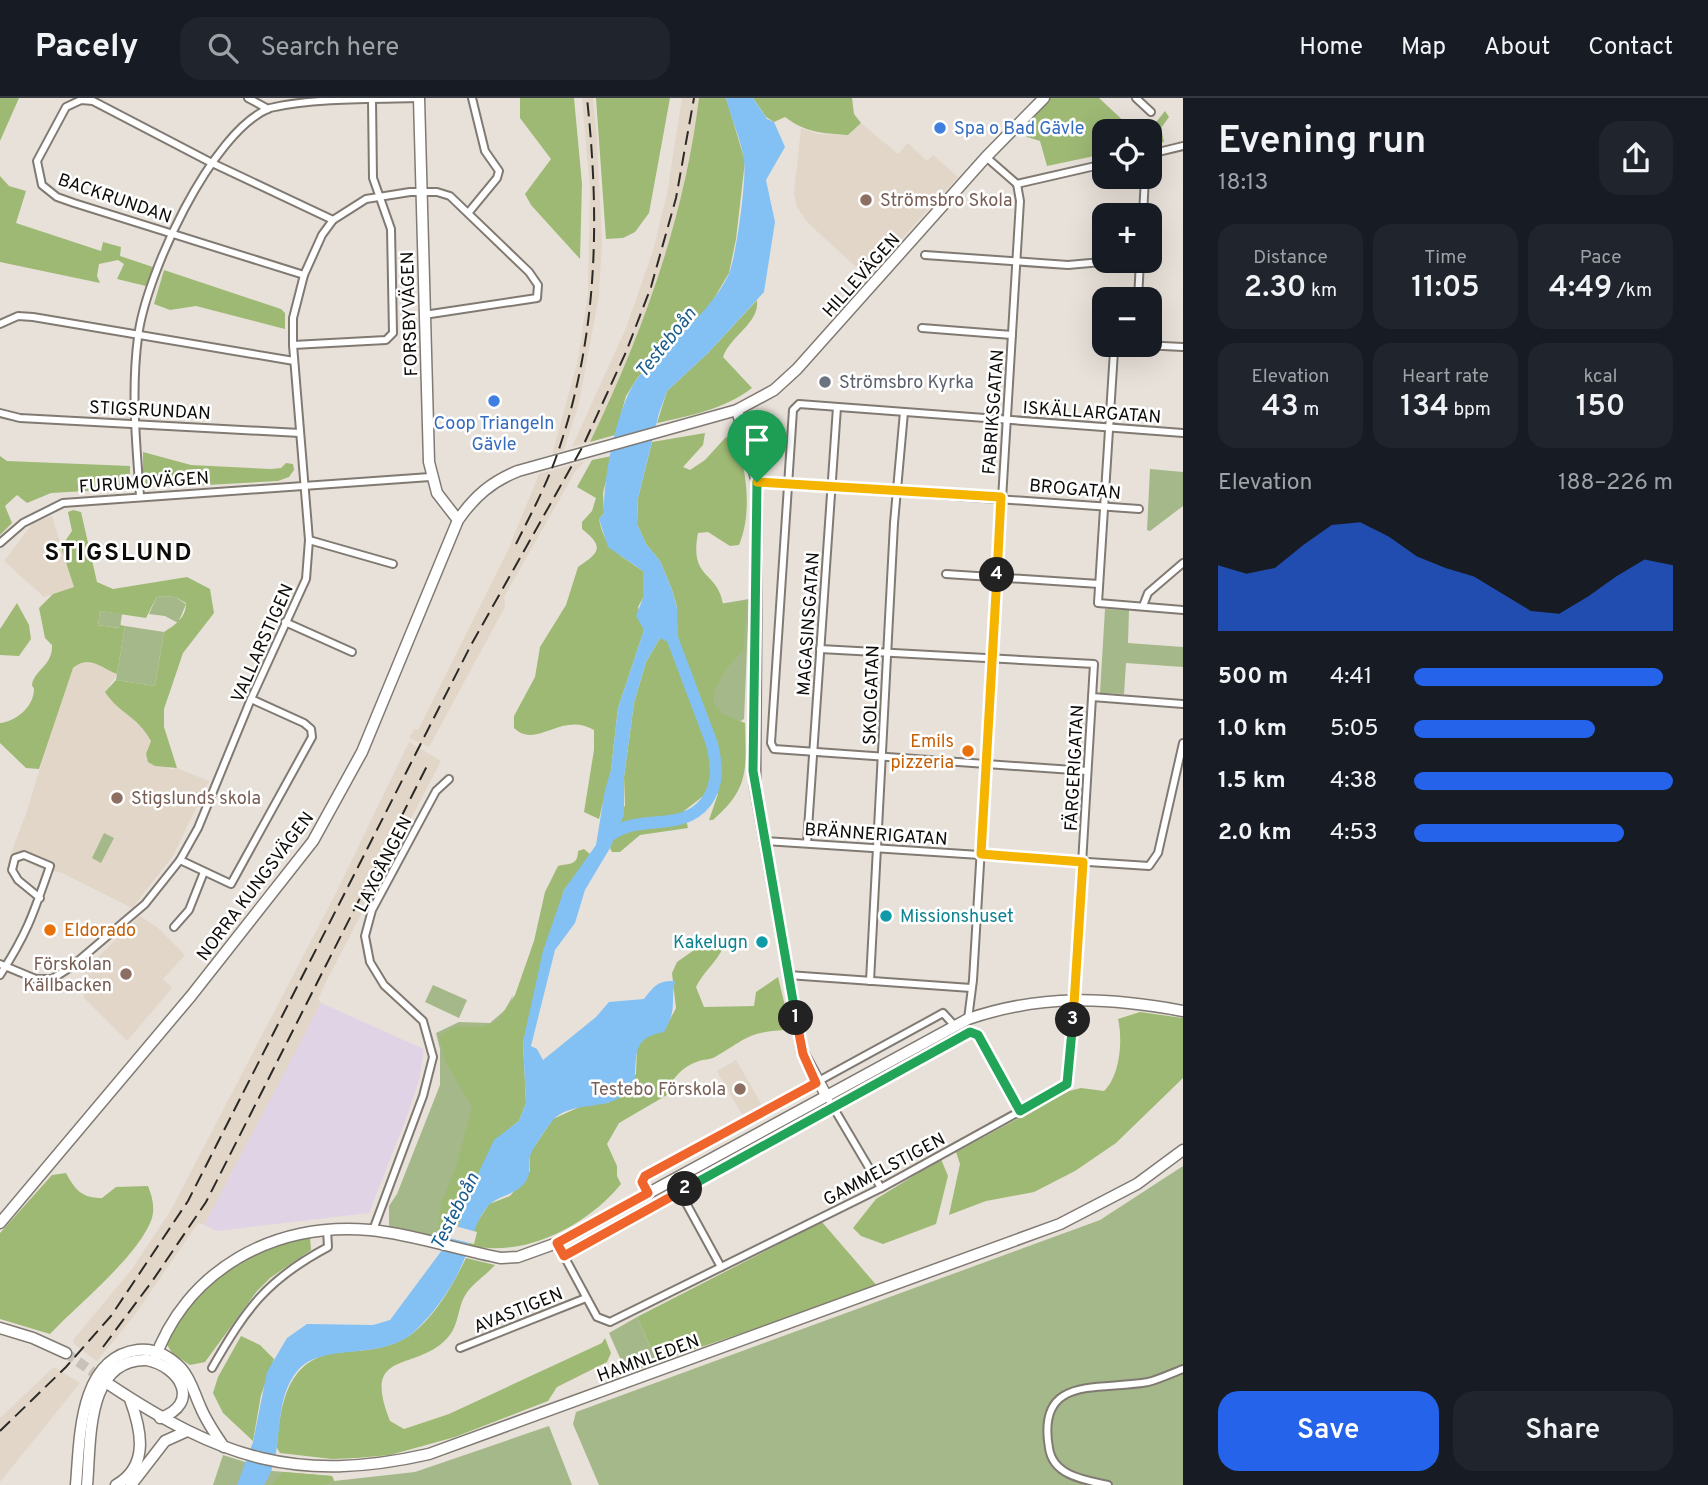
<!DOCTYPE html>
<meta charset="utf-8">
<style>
:root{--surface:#171b24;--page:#20242c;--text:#f1f3f6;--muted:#9ea1a6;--line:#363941;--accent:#2563eb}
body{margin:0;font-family:Overpass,sans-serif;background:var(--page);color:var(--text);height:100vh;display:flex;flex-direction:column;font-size:26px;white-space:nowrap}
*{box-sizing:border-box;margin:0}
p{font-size:23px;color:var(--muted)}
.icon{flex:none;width:38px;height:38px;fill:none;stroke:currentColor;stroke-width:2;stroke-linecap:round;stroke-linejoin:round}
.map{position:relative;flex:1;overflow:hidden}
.details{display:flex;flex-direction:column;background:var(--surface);width:525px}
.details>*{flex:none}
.tools{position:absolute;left:1092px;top:21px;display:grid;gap:14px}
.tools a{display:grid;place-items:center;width:70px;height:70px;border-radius:14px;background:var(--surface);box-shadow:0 7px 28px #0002;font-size:35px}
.pin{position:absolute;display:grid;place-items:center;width:60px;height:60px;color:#fff;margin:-72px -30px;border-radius:50% 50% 50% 0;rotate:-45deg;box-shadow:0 0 7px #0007}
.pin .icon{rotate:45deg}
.km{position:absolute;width:35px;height:35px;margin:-18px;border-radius:50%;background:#222;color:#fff;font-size:19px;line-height:35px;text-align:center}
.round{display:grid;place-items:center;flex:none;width:74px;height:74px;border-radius:21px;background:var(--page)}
.overview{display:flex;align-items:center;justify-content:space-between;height:119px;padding:0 35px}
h1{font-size:38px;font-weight:600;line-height:52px}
.metrics{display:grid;grid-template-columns:repeat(3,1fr);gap:10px;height:119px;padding:7px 35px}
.metrics div{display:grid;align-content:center;border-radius:18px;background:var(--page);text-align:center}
.metrics b{font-size:30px;font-weight:600}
.metrics small{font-size:19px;font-weight:400}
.metrics p{font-size:19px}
.chart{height:196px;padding:14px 35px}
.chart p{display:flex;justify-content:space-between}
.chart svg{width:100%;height:126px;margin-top:7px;fill:var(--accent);opacity:.7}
.button{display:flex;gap:14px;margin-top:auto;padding:14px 35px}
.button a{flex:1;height:80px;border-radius:21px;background:var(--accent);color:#fff;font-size:28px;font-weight:600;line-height:80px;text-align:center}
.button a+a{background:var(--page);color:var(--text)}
ul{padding:0 35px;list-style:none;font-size:23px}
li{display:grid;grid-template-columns:112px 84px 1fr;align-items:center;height:52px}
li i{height:18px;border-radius:9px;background:var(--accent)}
header{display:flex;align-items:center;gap:42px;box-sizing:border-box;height:98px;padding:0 35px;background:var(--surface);border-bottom:2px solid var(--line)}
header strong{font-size:33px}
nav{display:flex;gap:38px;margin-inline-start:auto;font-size:24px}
.search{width:490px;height:63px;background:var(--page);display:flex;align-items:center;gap:18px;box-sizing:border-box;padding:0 24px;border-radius:21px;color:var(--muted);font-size:26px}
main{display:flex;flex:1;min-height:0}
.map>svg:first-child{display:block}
</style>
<header>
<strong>Pacely</strong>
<div class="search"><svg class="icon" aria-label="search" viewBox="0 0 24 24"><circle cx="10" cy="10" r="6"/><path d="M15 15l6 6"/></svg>Search here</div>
<nav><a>Home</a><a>Map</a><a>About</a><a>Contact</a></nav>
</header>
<main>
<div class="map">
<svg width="1183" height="1387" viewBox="0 0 1183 1387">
<rect width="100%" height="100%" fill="#e8e1d9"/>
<g fill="#e2d6c8">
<path d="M582 0H593L597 41 602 145 599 197 579 305 564 352 552 356 577 266 588 196 590 92Z"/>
<path d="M682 0H699L696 26 681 101 656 191 631 256 590 344 572 349 626 230 653 153 667 96Z"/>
<path d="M861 25 898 56 908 45 927 63 933 57 958 79 867 179 808 125 797 109 794 95 801 30 818 36 848 37Z"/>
<path d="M585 363 575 374 504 499 505 509 429 649 409 640 414 631 418 632 508 452 539 376Z"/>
<path d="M52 418 74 489 44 499 4 463 33 425Z"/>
<path d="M83 565 100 566 117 576 109 588 110 601 143 628 151 643 146 656 172 672 177 670 209 683 173 758 132 810 62 775 36 769 11 755 26 716 69 575 77 566Z"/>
<path d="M409 644 441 663 327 882 318 901 321 905 275 997 204 1127 198 1125 134 1218 97 1263 75 1247 73 1242 132 1171 171 1112 336 795Z"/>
<path d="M140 818 158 830 185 857 163 881 172 890 127 943 84 900 83 882 86 871Z"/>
<path d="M736 962 763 1009 744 1020 717 973Z"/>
<path d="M54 1269 80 1285 0 1384V1320Z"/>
</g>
<path fill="#e1d3e6" d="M321 905 424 951 419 982 407 1018 369 1115 217 1133 204 1127Z"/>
<g fill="#a5b889">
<path d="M1150 371 1183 374V408L1150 433 1147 432Z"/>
<path d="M157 498 175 499 186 506 178 525 165 518 149 516Z"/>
<path d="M749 501 744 621 741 623 726 621 712 607 719 506Z"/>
<path d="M1105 511 1129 512 1128 545 1183 549V569L1126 565 1124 596 1100 595Z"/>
<path d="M100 513 122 516 120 530 98 527Z"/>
<path d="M125 528 164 534 155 588 116 582Z"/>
<path d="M104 735 114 740 101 765 92 760Z"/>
<path d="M433 887 467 902 459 920 425 904Z"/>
<path d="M513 897 437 1143 389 1130V1108L397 1096 440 987V951L436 935 459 924 490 925 505 912Z"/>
<path d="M1183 1068V1387H599L573 1326 576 1314 1100 1122Z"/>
<path d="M637 1219 657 1264 627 1276 609 1235Z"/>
<path d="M549 1328 572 1387H213L223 1357 273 1373 332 1378 334 1383 415 1374Z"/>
</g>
<g fill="#9eb974">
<path d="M0 0H19L0 43Z"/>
<path d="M520 0H574L582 86 580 161 531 107 525 96 551 61 520 20Z"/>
<path d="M596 0H670L649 115 635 134 623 140 606 141Z"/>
<path d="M699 0H726L745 63 736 141 729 175 709 209 638 279 626 298 615 337 590 344C643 234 684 122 699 0Z"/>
<path d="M753 0H852L854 16 861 25 848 37C822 35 806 35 785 19L774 24 766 19Z"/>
<path d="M1049 0H1099L1130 29 1141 33H1104V56L1047 68 1040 43 1027 39 1023 28Z"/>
<path d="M1165 13 1169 19 1161 30 1164 44 1150 47 1149 33Z"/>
<path d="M0 78 9 88 26 93 16 125 101 153 103 144 121 149 120 158 153 169 146 188 117 181 124 166 118 162 99 166 97 178 100 185 0 164Z"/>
<path d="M164 172 281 211 285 215V231L196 208 170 212 154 206Z"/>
<path d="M757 202C760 225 730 238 723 259L752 290C725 311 689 318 657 325L667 293 708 255Z"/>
<path d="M705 335 703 347 683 369 690 372 705 362 726 339 737 345C747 375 752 416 739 447L730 448 708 434 698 435C689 482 717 472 723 506L747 503 743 552 726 571 715 591 713 605 722 616 745 625C746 671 750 690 713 722H709L718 696 711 692 684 713 688 730 640 737 620 754H612L610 750 625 707 624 679 634 605 646 564 660 540 677 539V509L672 492 660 463 646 446 637 426 638 400 652 344Z"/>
<path d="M143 354 191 367 271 371 281 370 286 365 293 366 294 372 289 379 278 383 189 388 160 383 151 388 143 384Z"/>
<path d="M0 358 7 363 130 368V385L120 391 51 395 27 405 17 397 5 408 12 425 0 437Z"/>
<path d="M612 358 603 395 604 415 599 421C605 452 619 456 643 473V500L638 509 644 532 618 610 611 672 599 721 584 714 594 652V632C561 613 537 652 514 630V618L535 579 540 549 566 507 578 469C598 455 606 450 582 431V424L592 413 596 400 577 389 592 362Z"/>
<path d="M73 412 81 414 97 484 113 491 187 479 210 491 214 515 183 555 164 611V629L177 670 155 668 148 664 146 656 151 643C136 616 120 617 105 594L116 582 155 588 164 534C175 527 186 520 186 505L175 499 157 498 146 520 100 513 98 527 119 530 120 527 125 528 117 576C103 571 89 556 73 570L39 671 26 670 0 645V625C15 624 34 609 34 591 34 590 32 588 32 587 34 572 53 568 52 547L45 540 39 510 53 496 74 489 61 449 72 433 68 414Z"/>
<path d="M17 505 29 527 31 541 19 558 0 557V531Z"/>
<path d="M584 751 591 757 564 792 523 944 526 1005 519 1023 494 1043 457 1132 446 1143H437L441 1105 455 1073 472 1009 445 963 439 938 456 928 482 929 498 922 515 897 534 843 545 794 558 768C569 765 578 768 578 753Z"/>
<path d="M719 842 723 850C716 865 703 874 696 889L704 909 754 908 756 894 778 879 788 920 785 932C747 934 745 942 715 959 710 962 704 961 699 963 681 969 672 980 667 997L619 1025 607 1046 617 1068V1078L621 1086C587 1128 523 1161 469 1147L476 1126 489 1106 510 1098 530 1073V1055L553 1021 586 1006 608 1005 636 976 637 949 649 936 664 933 676 910 672 875 677 864 707 843Z"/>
<path d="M1140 914 1183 920V980L1116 1045 1075 1073 1034 1094 986 1103 949 1117 960 1066 956 1054 1069 993 1081 990 1104 993C1120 978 1123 942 1118 921Z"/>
<path d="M941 1061 948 1078 936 1126 883 1146 861 1138 853 1130 876 1101Z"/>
<path d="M66 1075C75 1092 82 1100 102 1100L116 1089 148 1088C152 1098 155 1109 152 1120 139 1158 79 1205 50 1236L0 1221V1135L52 1077Z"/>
<path d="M822 1124 878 1189 657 1264 637 1219Z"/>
<path d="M310 1139 311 1152 270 1180 257 1193 205 1264 190 1267 172 1255 165 1243 169 1235 211 1180 267 1151Z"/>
<path d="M466 1160 495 1167C487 1176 475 1184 468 1193 457 1207 460 1225 449 1238 418 1276 360 1248 390 1323L404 1331 449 1316 602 1245 605 1240 611 1255 607 1264 557 1289 548 1303 455 1339 390 1357 357 1360 332 1361 280 1355 277 1350C280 1309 286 1261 336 1255 361 1252 381 1253 404 1241 431 1226 453 1187 466 1160Z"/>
<path d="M241 1238 260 1247 274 1261 261 1297 253 1343 223 1315 213 1295 218 1279Z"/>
<path d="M283 1374 332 1378 334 1383 323 1387H271Z"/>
</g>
<path fill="#83c1f4" d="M726 0H753L767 21 774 24 785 49 766 82 775 124 764 194 708 255 667 293 659 315 638 400 637 426 646 446 660 463 672 492 677 510 678 539 665 543 660 540 646 564 634 605 624 679V717L610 750 585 792 575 825 555 852 531 948 537 951 543 962 596 919 609 904 644 901C654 888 658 882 675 883 670 907 678 909 664 934 629 940 638 960 634 988 626 995 617 1003 607 1005 591 1009 565 1008 553 1022 548 1028 532 1051 530 1058 529 1067 531 1075 526 1083 516 1098 497 1097 487 1109 474 1125 472 1144 464 1162 454 1187 435 1214 416 1232 383 1265 324 1243 298 1272 270 1305 287 1353 264 1387H237L253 1344 267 1274 287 1240 307 1226 373 1227 390 1222 457 1132 470 1093 494 1042 519 1023 526 1005 523 944 543 853 564 792 596 747 605 692 611 672 618 610 644 532 636 518 643 500V473L608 449 599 421 604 415C603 380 617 304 640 277 669 243 707 219 728 178 736 162 747 79 744 62 741 41 731 21 726 0Z"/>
<path fill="#e8e1d9" d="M455 1128 477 1134 474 1146 445 1139Z"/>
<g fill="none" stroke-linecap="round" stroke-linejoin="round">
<path stroke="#83c1f4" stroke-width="12" d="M606 741C634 713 681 737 706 704 719 686 717 667 712 646L668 529"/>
<path stroke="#c7c1ba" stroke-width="10" stroke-dasharray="10 5" stroke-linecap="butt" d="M66 1255 104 1282"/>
<g stroke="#807a73" stroke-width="10">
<g id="street">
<path d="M248 0 268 11"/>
<path d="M1136 0 1151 14"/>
<path d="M1150 56 1183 48"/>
<path d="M986 59 1017 86"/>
<path d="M1017 86 1104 66"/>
<path d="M469 114 497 80 499 73 485 53 472 0"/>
<path d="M1143 117 1145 79"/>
<path d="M925 157 1068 167 1113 163"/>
<path d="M304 177 74 105 57 99 42 87 37 63 66 9 81 2 93 3 210 64 333 122"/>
<path d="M1138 201 1140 163"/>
<path d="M0 226 18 218 33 219 294 263"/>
<path d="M922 230 1012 237"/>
<path d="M293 247 386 242 393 235 391 131 373 80 372 2"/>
<path d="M1117 247 1114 253 1098 505 1183 512"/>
<path d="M1143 247 1183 249"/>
<path d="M0 315 20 320 300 335"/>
<path d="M757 384 1139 411"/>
<path d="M140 398C136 345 131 293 138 239 145 179 211 33 270 10 312 0 374 1 419 0"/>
<path d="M309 442 393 466"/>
<path d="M0 445 23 425 63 405 430 379"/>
<path d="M946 476 1099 486"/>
<path d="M1143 508 1148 495 1183 465"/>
<path d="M285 524 352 554"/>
<path d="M1092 599 1183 606"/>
<path d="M1087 673 774 651 771 645 793 312 799 306 1183 335"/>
<path d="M765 743 1149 768 1158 755 1183 645"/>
<path d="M807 745 837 309"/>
<path d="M180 762 231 786 312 639 311 631 304 625 251 601"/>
<path d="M174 829 189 812 204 774"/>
<path d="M0 866 36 881H52L71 869 145 806 180 762 198 730 251 601 306 481 309 442 293 247V220L304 177 322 137 333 122 366 101 410 94H437L450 98 529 174 538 187 537 200 424 217"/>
<path d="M0 877C27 836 34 814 50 768L24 757 15 760 12 772 18 782 40 800"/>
<path d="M788 877 971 890"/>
<path d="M870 883 894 425 904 314"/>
<path d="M968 921 973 882 1020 103 1017 86"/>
<path d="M826 997 881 1090"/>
<path d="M680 1094 721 1169"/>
<path d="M648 1095 642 1085 645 1078 943 915 954 927"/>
<path d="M373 1132 423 998 433 959 423 923 384 887 370 864 365 838 372 812 436 693 449 681"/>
<path d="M557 1145 597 1219 610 1224 881 1090 1062 990 1069 982 1094 566 820 551"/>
<path d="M564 1158 970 934 978 937 1020 1013"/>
<path d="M460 1250 586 1200"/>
<path d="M212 1270C246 1211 266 1182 328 1149L327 1132"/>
<path d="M1108 1387C1085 1382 1053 1378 1049 1350 1036 1276 1099 1293 1148 1284 1160 1281 1172 1275 1183 1271"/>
</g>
</g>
<g stroke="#807a73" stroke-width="13">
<g id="secondary">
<path d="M419 0 429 364 437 395 458 422"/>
<path d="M737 312 757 384 755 688 802 953 826 997"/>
<path d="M0 1125 191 898 313 743 362 654 458 422C475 398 491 384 518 373L737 312 774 292 797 271 986 59 1044 0"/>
<path d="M0 1230 33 1240 66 1255"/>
<path d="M154 1263C186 1172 274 1123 370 1132 413 1136 458 1152 501 1160L518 1159 557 1145 968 921C1041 896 1108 899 1183 913"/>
<path d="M110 1287C220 1360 297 1386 429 1356L1060 1126 1137 1086 1183 1052"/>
<path d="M76 1387C80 1342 78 1260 138 1252 155 1250 169 1258 181 1270 191 1281 194 1295 200 1308 206 1323 215 1336 224 1349"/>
<path d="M87 1387C91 1345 85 1260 147 1262 181 1269 201 1306 160 1320"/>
<path d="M116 1387C150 1368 141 1331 130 1301"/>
<path d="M131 1387 165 1343 185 1334"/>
</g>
</g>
<use href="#street" stroke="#fff" stroke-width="6"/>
<use href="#secondary" stroke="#fff" stroke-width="10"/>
<g stroke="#2c2a26" stroke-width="2" stroke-dasharray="14 7" stroke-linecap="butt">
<path d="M516 446C531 416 547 386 558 354 598 237 600 122 587 0"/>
<path d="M103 1249 153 1182 206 1104 428 666"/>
<path d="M0 1333 66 1269 111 1218 188 1103 471 547 583 348 626 254 651 189 676 100 694 0"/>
</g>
</g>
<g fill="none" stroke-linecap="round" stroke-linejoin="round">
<g stroke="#fff" stroke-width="14">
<path id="split-1" d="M757 384 753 673 796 920"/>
</g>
<g stroke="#fff" stroke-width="14">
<path id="split-2" d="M685 1091 564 1158 557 1145 648 1095 642 1084 645 1078 816 985 803 956 796 920"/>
</g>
<g stroke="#fff" stroke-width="14">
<path id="split-3" d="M685 1091 970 934 978 937 1020 1013 1067 986 1073 922"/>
</g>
<g stroke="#fff" stroke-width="14">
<path id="split-4" d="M997 477 981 756 1083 764 1073 922"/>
</g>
<g stroke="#fff" stroke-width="14">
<path id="split-5" d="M757 384 1001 399 997 477"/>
</g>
<use href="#split-1" stroke="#22a559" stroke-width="9"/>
<use href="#split-2" stroke="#f0652b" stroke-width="9"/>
<use href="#split-3" stroke="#22a559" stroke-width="9"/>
<use href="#split-4" stroke="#f5b400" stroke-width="9"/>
<use href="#split-5" stroke="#f5b400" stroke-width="9"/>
</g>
<g fill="#3f7fe0" stroke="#fff" stroke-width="2.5">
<circle cx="940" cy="30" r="7"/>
<circle cx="494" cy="303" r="7"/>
</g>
<g fill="#8d6e63" stroke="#fff" stroke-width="2.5">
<circle cx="866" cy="102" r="7"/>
<circle cx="117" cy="700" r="7"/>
<circle cx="126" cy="876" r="7"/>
<circle cx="740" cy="991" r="7"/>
</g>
<circle fill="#6b7280" stroke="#fff" stroke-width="2.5" cx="825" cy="284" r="7"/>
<g fill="#e8710a" stroke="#fff" stroke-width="2.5">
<circle cx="968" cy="653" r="7"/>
<circle cx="50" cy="832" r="7"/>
</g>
<g fill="#0f9aa8" stroke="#fff" stroke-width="2.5">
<circle cx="886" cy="818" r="7"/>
<circle cx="762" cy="844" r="7"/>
</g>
<g text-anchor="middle" stroke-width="5" stroke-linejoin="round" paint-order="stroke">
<g font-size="18" fill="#366cbe" stroke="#fff" text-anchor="start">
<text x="954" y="36">Spa o Bad Gävle</text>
<text x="494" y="331" text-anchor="middle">Coop Triangeln<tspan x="494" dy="21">Gävle</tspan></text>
</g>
<g font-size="18" fill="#0d0b08" stroke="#fff">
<text transform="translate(115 100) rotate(19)" y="6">BACKRUNDAN</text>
<text transform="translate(861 177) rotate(-48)" y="6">HILLEVÄGEN</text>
<text transform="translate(409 216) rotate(-92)" y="6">FORSBYVÄGEN</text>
<text transform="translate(150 312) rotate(3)" y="6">STIGSRUNDAN</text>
<text transform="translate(993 314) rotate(-86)" y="6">FABRIKSGATAN</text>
<text transform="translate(1092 314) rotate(4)" y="6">ISKÄLLARGATAN</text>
<text transform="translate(144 384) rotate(-4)" y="6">FURUMOVÄGEN</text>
<text transform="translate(1075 391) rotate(5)" y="6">BROGATAN</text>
<text transform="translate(808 526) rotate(-86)" y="6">MAGASINSGATAN</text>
<text transform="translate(262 545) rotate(-66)" y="6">VALLARSTIGEN</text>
<text transform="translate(871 597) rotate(-88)" y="6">SKOLGATAN</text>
<text transform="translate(1074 670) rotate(-87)" y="6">FÄRGERIGATAN</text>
<text transform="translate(876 736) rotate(4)" y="6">BRÄNNERIGATAN</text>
<text transform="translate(383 766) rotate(-63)" y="6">LAXGÅNGEN</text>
<text transform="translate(255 788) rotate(-53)" y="6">NORRA KUNGSVÄGEN</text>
<text transform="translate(884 1071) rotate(-28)" y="6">GAMMELSTIGEN</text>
<text transform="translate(518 1212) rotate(-22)" y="6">AVASTIGEN</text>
<text transform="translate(648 1260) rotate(-20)" y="6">HAMNLEDEN</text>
</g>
<g font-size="18" fill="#785e54" stroke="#fff" text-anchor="start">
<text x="880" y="108">Strömsbro Skola</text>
<text x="131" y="706">Stigslunds skola</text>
<text x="112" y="872" text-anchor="end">Förskolan<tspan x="112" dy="21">Källbacken</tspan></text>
<text x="726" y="997" text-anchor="end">Testebo Förskola</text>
</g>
<g font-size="18" fill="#5b616d" stroke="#fff" text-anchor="start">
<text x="839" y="290">Strömsbro Kyrka</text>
</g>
<g font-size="18" fill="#c56008" stroke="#fff" text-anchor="end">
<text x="954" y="649">Emils<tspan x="954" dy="21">pizzeria</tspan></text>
<text x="64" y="838" text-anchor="start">Eldorado</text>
</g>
<g font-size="18" fill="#0d838f" stroke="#fff" text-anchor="start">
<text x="900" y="824">Missionshuset</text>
<text x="748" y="850" text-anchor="end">Kakelugn</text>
</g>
<g font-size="19" font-style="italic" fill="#185c8c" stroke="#fff">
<text transform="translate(665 244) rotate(-51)" y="7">Testeboån</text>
<text transform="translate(454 1113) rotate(-63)" y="7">Testeboån</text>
</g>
<g font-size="24" font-weight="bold" letter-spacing="2" fill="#0d0b08" stroke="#fff">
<text x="119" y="462">STIGSLUND</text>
</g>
</g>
</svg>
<div class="tools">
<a><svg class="icon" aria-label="locate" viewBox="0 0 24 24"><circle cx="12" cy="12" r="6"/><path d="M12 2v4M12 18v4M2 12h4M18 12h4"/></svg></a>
<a>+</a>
<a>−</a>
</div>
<div class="pin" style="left:757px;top:384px;background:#1e9e55"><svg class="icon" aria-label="arrive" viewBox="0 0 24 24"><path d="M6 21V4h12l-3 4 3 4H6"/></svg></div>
<b class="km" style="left:796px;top:920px">1</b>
<b class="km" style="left:685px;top:1091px">2</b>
<b class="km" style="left:1073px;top:922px">3</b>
<b class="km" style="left:997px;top:477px">4</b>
</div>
<section class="details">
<div class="overview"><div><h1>Evening run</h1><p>18:13</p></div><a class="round"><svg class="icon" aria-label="share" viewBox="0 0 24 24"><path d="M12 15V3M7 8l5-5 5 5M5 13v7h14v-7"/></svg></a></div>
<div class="metrics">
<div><p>Distance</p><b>2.30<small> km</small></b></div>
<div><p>Time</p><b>11:05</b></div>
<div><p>Pace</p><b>4:49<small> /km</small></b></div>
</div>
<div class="metrics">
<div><p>Elevation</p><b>43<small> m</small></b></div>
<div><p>Heart rate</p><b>134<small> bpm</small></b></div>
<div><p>kcal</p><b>150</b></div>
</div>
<div class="chart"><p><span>Elevation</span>188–226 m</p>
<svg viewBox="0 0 160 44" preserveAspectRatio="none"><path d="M0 44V21L10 24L20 22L30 14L40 7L50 6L60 11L70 18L80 22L90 25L100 31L110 37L120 38L130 32L140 25L150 19L160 21V44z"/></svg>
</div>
<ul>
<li><b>500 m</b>4:41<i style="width:96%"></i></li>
<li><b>1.0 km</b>5:05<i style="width:70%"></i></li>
<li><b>1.5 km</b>4:38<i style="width:100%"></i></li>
<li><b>2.0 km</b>4:53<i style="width:81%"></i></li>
</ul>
<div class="button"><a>Save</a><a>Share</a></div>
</section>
</main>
